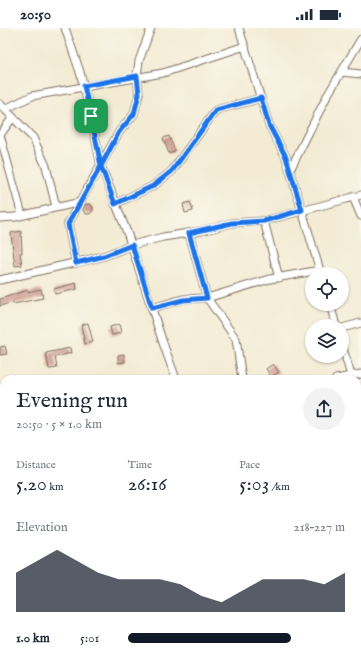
<!DOCTYPE html>
<meta charset="utf-8">
<style>
:root{--surface:#fff;--page:#f2f2f3;--text:#1f2937;--muted:#747a83;--accent:#111827}
body{margin:0;font-family:"IM FELL English",serif;background:var(--page);color:var(--text);height:100vh;display:flex;flex-direction:column;font-size:15px;white-space:nowrap}
*{box-sizing:border-box;margin:0}
p{font-size:13px;color:var(--muted)}
.icon{flex:none;width:22px;height:22px;fill:none;stroke:currentColor;stroke-width:2;stroke-linecap:round;stroke-linejoin:round}
.map{position:relative;flex:1;overflow:hidden}
.sheet{position:absolute;left:0px;top:347px;width:361px;height:286px;display:flex;flex-direction:column;background:var(--surface);border-radius:12px 12px 0 0;box-shadow:0 1px 3px #0004}
.sheet>*{flex:none}
.controls{position:absolute;left:305px;top:239px;display:grid;gap:8px}
.controls a{display:grid;place-items:center;width:44px;height:44px;border-radius:50%;background:var(--surface);box-shadow:0 1px 3px #0004;font-size:20px}
.pin{position:absolute;display:grid;place-items:center;width:34px;height:34px;color:#fff;margin:-17px;border-radius:8px;box-shadow:0 2px 6px #0006}
.round{display:grid;place-items:center;flex:none;width:42px;height:42px;border-radius:21px;background:var(--page)}
.headline{display:flex;align-items:center;justify-content:space-between;height:68px;padding:0 16px}
h1{font-size:22px;font-weight:600;line-height:30px}
.stats{display:grid;grid-template-columns:repeat(3,1fr);gap:6px;height:68px;padding:4px 16px}
.stats div{display:grid;align-content:center}
.stats b{font-size:20px;font-weight:600}
.stats small{font-size:11px;font-weight:400}
.stats p{font-size:11px}
.chart{height:112px;padding:8px 16px}
.chart p{display:flex;justify-content:space-between}
.chart svg{width:100%;height:72px;margin-top:4px;fill:var(--accent);opacity:.7}
ul{padding:0 16px;list-style:none;font-size:13px}
li{display:grid;grid-template-columns:64px 48px 1fr;align-items:center;height:30px}
li i{height:10px;border-radius:5px;background:var(--accent)}
.status{display:flex;justify-content:space-between;align-items:center;height:28px;padding:0 20px;background:var(--surface);direction:ltr}
.status svg{height:11px;fill:currentColor}
.map>svg:first-child{display:block}
</style>
<div class="status"><b>20:50</b><svg viewBox="0 0 49 12"><path d="M0 12V9h3v3zM5 12V6h3v6zM10 12V3h3v9zM15 12V0h3v12zM26 1h20v11H26zM47 4h2v5h-2z"/></svg></div>
<div class="map">
<svg width="361" height="633" viewBox="0 0 361 633">
<rect width="100%" height="100%" fill="#fbf7ec"/>
<filter id="ink" filterUnits="userSpaceOnUse"><feTurbulence type="fractalNoise" baseFrequency=".025" numOctaves="2"/><feDisplacementMap in="SourceGraphic" scale="8" xChannelSelector="R" yChannelSelector="G"/><feConvolveMatrix kernelMatrix="1 2 1 2 8 2 1 2 1" color-interpolation-filters="sRGB"/></filter>
<filter id="wash" filterUnits="userSpaceOnUse"><feTurbulence type="fractalNoise" baseFrequency=".012" numOctaves="4" result="noise"/><feDisplacementMap in="SourceGraphic" scale="16" xChannelSelector="R" yChannelSelector="G"/><feGaussianBlur stdDeviation="0.9" result="paint"/><feColorMatrix in="noise" values="0 0 0 0 0 0 0 0 0 0 0 0 0 0 0 0 0 1.4 0 .05"/><feComposite in="paint" operator="in"/></filter>
<g filter="url(#wash)">
<rect width="100%" height="100%" fill="#f3ebd3"/>
<g id="blocks">
<g fill="#cd9b8e">
<path d="M169 108 175 123 169 126 163 110Z"/>
<path d="M190 174 193 183 185 185 183 176Z"/>
<circle cx="88" cy="181" r="5"/>
<path d="M21 203 22 225H20L22 237 15 238 11 205Z"/>
<path d="M76 255 77 261 55 266 54 261Z"/>
<path d="M41 261 43 270 13 276V274L0 278V271L28 262V264Z"/>
<path d="M88 295 93 314 85 316 81 297Z"/>
<path d="M119 296 121 305 112 307 110 299Z"/>
<path d="M5 318 7 326 0 327V319Z"/>
<path d="M70 320 71 325 55 329 57 340 49 341 46 325Z"/>
<path d="M124 326 125 334 118 335V327Z"/>
<path d="M273 336 279 344 271 349 266 341Z"/>
</g>
</g>
</g>
<g filter="url(#ink)">
<use href="#blocks" fill-opacity="0" stroke="#7b6e5d" stroke-width="1"/>
<g fill="none" stroke-linecap="round" stroke-linejoin="round">
<g stroke="#7b6e5d" stroke-width="9">
<g id="street">
<path d="M65 0 80 44 91 88 101 138 128 207 163 315 176 351"/>
<path d="M239 0 269 97 286 129 321 246"/>
<path d="M341 44 361 46"/>
<path d="M0 76 33 110 46 138 56 179"/>
<path d="M5 81 32 68 163 45 245 18"/>
<path d="M13 89 0 107 22 187"/>
<path d="M290 142 327 68 361 11"/>
<path d="M353 169 361 188"/>
<path d="M115 176 153 158 172 143 216 82 261 70"/>
<path d="M0 190 15 189 81 174"/>
<path d="M264 193 279 250"/>
<path d="M189 205 207 270 236 311 242 351"/>
<path d="M76 235 68 196 119 104 134 86 139 66 137 48 139 33 151 0"/>
<path d="M0 252 104 228 132 217 163 209 201 203 232 195 264 193 361 167"/>
<path d="M330 276 336 298"/>
<path d="M152 280 183 271 207 270 270 251 320 242"/>
<path d="M342 300 361 295"/>
<path d="M342 317 352 351"/>
<path d="M336 351 361 346"/>
<path d="M357 390 361 407"/>
<path d="M357 426 361 427"/>
<path d="M357 497 361 493"/>
<path d="M0 604 4 596"/>
<path d="M118 629V633"/>
<path d="M167 629 168 633"/>
<path d="M323 629 324 633"/>
<path d="M99 633 105 629"/>
</g>
</g>
<use href="#street" stroke="#fff" stroke-width="7"/>
</g>
</g>
<g fill="none" stroke-linecap="round" stroke-linejoin="round" filter="url(#ink)">
<g stroke="#fff" stroke-width="8">
<path id="route" d="M91 88 101 138 68 196 76 235 104 228 132 217 152 280 183 272 207 270 189 205 232 195 264 193 302 182 286 129 269 97 261 70 216 82 172 143 153 158 115 176 101 138 119 104 134 86 139 66 137 48 84 58 91 88"/>
</g>
<use href="#route" stroke="#1a73e8" stroke-width="5"/>
</g>
</svg>
<div class="controls">
<a><svg class="icon" aria-label="locate" viewBox="0 0 24 24"><circle cx="12" cy="12" r="6"/><path d="M12 2v4M12 18v4M2 12h4M18 12h4"/></svg></a>
<a><svg class="icon" aria-label="layers" viewBox="0 0 24 24"><path d="M12 4l9 5-9 5-9-5zM3 14l9 5 9-5"/></svg></a>
</div>
<div class="pin" style="left:91px;top:88px;background:#1e9e55"><svg class="icon" aria-label="arrive" viewBox="0 0 24 24"><path d="M6 21V4h12l-3 4 3 4H6"/></svg></div>
<section class="sheet">
<div class="headline"><div><h1>Evening run</h1><p>20:50 · 5 × 1.0 km</p></div><a class="round"><svg class="icon" aria-label="share" viewBox="0 0 24 24"><path d="M12 15V3M7 8l5-5 5 5M5 13v7h14v-7"/></svg></a></div>
<div class="stats">
<div><p>Distance</p><b>5.20<small> km</small></b></div>
<div><p>Time</p><b>26:16</b></div>
<div><p>Pace</p><b>5:03<small> /km</small></b></div>
</div>
<div class="chart"><p><span>Elevation</span>218–227 m</p>
<svg viewBox="0 0 160 44" preserveAspectRatio="none"><path d="M0 44V20L10 13L20 6L30 13L40 20L50 24L60 24L70 24L80 27L90 34L100 38L110 31L120 24L130 24L140 24L150 27L160 20V44z"/></svg>
</div>
<ul>
<li><b>1.0 km</b>5:01<i style="width:75%"></i></li>
</ul>
</section>
</div>
